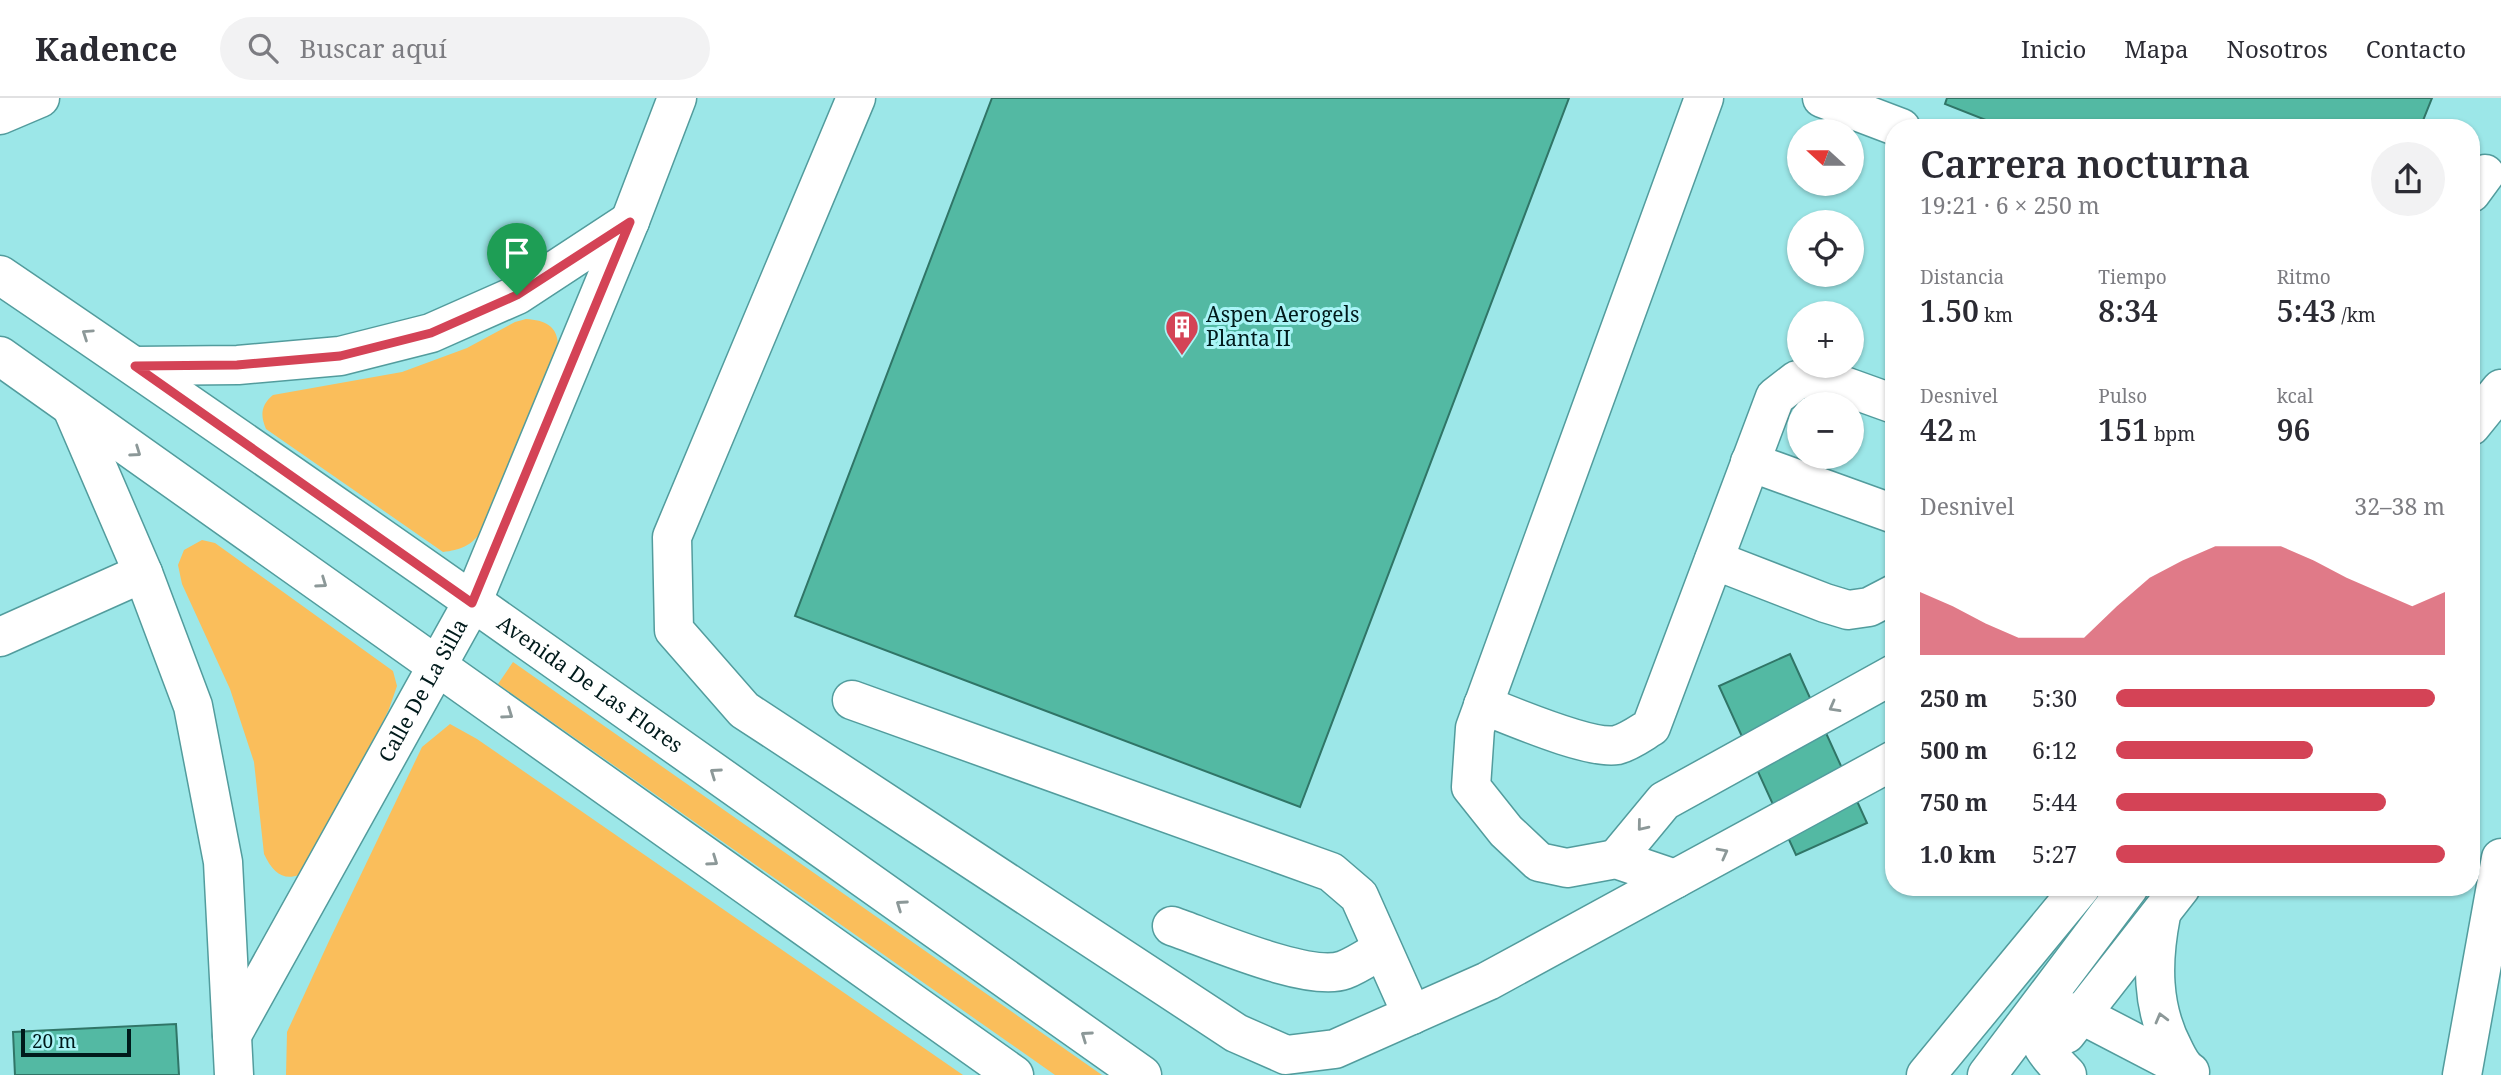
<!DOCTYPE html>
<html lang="es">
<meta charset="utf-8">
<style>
:root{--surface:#fff;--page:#f2f2f3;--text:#2b2b33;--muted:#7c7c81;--line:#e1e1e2;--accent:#d44356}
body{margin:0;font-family:"Noto Serif",serif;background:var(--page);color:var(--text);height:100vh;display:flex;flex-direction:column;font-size:26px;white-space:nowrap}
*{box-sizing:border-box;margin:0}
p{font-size:23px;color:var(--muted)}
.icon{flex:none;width:38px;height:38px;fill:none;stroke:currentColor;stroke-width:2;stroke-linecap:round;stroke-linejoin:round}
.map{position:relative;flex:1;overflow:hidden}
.details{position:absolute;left:1885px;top:21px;width:595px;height:777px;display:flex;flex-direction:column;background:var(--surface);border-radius:28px;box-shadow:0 2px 5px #0004}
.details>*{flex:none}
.needle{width:46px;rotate:291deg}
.buttons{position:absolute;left:1787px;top:21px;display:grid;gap:14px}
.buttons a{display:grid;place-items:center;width:77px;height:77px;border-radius:50%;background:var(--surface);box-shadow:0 2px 5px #0004;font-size:35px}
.scale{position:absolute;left:21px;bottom:18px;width:110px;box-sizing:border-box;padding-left:7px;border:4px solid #001a1b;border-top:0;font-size:19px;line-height:24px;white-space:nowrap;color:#001a1b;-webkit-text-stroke:5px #a9f4f6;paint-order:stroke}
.pin{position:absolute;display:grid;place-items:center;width:60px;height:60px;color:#fff;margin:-72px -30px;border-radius:50% 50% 50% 0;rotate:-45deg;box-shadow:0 0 7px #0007}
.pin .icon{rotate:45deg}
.round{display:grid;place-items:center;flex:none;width:74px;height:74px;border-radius:37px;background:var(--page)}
.overview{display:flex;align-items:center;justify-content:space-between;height:119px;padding:0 35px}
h1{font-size:38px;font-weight:600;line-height:52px}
.stats{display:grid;grid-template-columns:repeat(3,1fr);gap:10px;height:119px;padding:7px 35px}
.stats div{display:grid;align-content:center}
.stats b{font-size:30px;font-weight:600}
.stats small{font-size:19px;font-weight:400}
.stats p{font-size:19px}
.chart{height:196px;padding:14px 35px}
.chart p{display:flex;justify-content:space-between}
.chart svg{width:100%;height:126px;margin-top:7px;fill:var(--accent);opacity:.7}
ul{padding:0 35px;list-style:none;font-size:23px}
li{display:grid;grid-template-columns:112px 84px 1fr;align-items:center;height:52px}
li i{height:18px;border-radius:9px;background:var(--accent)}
header{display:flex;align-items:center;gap:42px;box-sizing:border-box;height:98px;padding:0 35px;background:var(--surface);border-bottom:2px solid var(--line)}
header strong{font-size:33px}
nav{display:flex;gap:38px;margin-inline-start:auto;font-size:24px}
.search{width:490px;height:63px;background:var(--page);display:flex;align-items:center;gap:18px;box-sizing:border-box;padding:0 24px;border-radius:38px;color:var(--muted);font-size:26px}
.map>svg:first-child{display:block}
</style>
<header>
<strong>Kadence</strong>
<div class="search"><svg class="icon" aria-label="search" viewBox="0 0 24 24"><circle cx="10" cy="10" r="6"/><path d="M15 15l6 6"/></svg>Buscar aquí</div>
<nav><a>Inicio</a><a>Mapa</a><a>Nosotros</a><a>Contacto</a></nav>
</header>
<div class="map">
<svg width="2501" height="977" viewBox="0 0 2501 977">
<rect width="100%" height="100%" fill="#9ce7e8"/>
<g fill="#fabe5b">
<path d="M526 221C545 222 558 228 558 248L481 434C471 448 460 452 443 454L266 331C260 317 261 307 273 297L402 274 467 250 515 224Z"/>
<path d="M202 442 215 445 393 573 397 588 389 611 310 772C287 785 275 779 264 756L254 664 230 591 182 486 178 467 184 452Z"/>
<path d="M513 564 1102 977H1055L498 586Z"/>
<path d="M450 626 477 641 963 977H286L287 934 329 843 422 649Z"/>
</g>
<g fill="#53b9a3" stroke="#307567" stroke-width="2">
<path d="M992 0H1569L1300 709 795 518Z"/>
<path d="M1947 0H2432L2420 30H2006L1945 6Z"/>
<path d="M1790 556 1867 725 1796 757 1719 588Z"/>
<path d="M176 926 179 977H15L13 934Z"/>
</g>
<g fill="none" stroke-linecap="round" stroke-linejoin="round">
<g stroke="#529c9d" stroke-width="41">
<g id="minor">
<path d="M856 0 672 439 674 532 744 612 1236 935 1286 957 1335 951 1488 883 1675 781"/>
<path d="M1704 0 1475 630 1471 689 1506 733 1539 764 1567 770 1616 761 1675 781 1894 662"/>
<path d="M1822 0 1901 30"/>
<path d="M0 17 40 0"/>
<path d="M2471 95 2485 76"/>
<path id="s1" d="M0 177C385 438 762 709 1142 977"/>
<path d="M0 258 1014 977"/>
<path d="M135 268 238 267 340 258 431 235 517 197 630 123"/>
<path d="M72 310 143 475 193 608 223 764 234 977"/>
<path d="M1750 364 1894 416"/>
<path d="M1714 462 1825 505 1848 512 1869 509 1894 496"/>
<path d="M0 539 143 475"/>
<path d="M852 602 1331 774 1359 798 1412 917"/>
<path d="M1483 607C1512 618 1589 652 1617 647 1629 644 1641 635 1651 629L1775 299 1797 282 1819 279 1894 306"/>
<path d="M1616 761 1664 703 1894 576"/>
<path d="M2161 817C2152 863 2151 909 2174 952 2178 960 2182 969 2190 974"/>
<path d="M1172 828C1210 841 1309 885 1344 872 1357 867 1370 858 1382 851"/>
<path d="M2066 936 2181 789"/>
<path id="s2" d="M232 937 472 505 630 123 677 0"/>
<path d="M2067 977C2049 959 2033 942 2035 915 2052 911 2065 912 2082 917L2184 970 2179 977"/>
<path d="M2462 977 2501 760"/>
</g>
</g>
<g stroke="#529c9d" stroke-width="41">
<g id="major">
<path d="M2471 328 2501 291"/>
<path d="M1926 977 2081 789"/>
<path d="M1987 977 2129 789"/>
</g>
</g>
<use href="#minor" stroke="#fff" stroke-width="38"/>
<use href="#major" stroke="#fff" stroke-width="38"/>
</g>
<defs><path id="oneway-chevron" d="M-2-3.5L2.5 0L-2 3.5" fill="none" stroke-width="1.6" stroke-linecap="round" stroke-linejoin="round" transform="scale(1.75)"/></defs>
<g stroke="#8c9898">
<use href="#oneway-chevron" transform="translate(87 236) rotate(-146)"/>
<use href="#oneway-chevron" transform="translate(136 354) rotate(35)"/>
<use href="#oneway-chevron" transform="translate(322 485) rotate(35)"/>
<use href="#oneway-chevron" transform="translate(1834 609) rotate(151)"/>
<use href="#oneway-chevron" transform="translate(508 616) rotate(35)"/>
<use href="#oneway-chevron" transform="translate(715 675) rotate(-145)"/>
<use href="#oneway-chevron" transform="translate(1642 728) rotate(129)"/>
<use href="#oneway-chevron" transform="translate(1723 755) rotate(-28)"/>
<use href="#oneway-chevron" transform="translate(713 763) rotate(35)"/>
<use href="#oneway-chevron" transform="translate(901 807) rotate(-145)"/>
<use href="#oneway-chevron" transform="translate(2161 920) rotate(-105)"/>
<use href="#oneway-chevron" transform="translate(1086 938) rotate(-145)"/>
</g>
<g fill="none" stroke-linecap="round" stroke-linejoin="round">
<g stroke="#fff" stroke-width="14">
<path id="route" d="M630 124 472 505 135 268 237 267 340 258 431 235 517 197Z"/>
</g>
<use href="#route" stroke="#d44356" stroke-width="9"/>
</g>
<defs>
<g id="building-pin" transform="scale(1.75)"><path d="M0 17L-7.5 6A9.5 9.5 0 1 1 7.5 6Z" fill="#d44356" stroke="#a9f4f6"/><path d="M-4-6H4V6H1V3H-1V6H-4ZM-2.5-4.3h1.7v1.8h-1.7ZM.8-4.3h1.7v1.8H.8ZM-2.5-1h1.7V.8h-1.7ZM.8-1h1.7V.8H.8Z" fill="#fff"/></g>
</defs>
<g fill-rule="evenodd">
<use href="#building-pin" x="1182" y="229"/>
</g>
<g text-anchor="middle" stroke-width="6" stroke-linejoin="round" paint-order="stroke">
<g font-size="21" fill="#001a1b" stroke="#a9f4f6" text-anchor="start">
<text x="1206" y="224">Aspen Aerogels<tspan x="1206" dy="24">Planta II</tspan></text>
</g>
<g font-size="21" fill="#001a1b" stroke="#a9f4f6">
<text dy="7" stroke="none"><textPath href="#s1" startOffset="718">Avenida De Las Flores</textPath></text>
<text dy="7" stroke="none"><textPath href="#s2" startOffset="394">Calle De La Silla</textPath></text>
</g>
</g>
</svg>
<div class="buttons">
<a><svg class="needle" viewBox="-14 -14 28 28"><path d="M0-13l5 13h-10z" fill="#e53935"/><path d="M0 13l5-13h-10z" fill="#7c7c81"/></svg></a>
<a><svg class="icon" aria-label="locate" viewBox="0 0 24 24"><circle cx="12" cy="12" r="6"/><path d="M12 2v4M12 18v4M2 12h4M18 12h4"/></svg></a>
<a>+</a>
<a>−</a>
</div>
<div class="scale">20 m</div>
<div class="pin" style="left:517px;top:197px;background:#1e9e55"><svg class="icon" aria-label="arrive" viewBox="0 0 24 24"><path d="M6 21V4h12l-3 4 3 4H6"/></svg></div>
<section class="details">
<div class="overview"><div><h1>Carrera nocturna</h1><p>19:21 · 6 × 250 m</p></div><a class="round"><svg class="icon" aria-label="share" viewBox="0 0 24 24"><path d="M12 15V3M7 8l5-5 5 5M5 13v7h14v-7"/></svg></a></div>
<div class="stats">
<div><p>Distancia</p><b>1.50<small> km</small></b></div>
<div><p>Tiempo</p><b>8:34</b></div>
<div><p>Ritmo</p><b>5:43<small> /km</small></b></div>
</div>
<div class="stats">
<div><p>Desnivel</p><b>42<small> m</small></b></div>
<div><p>Pulso</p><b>151<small> bpm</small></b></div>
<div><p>kcal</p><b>96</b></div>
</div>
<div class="chart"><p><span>Desnivel</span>32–38 m</p>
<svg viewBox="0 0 160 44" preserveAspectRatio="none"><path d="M0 44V22L10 27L20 33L30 38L40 38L50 38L60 27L70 17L80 11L90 6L100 6L110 6L120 11L130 17L140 22L150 27L160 22V44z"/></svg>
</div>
<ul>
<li><b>250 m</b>5:30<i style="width:97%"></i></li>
<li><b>500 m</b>6:12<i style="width:60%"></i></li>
<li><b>750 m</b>5:44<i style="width:82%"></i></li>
<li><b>1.0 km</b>5:27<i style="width:100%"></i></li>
</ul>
</section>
</div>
